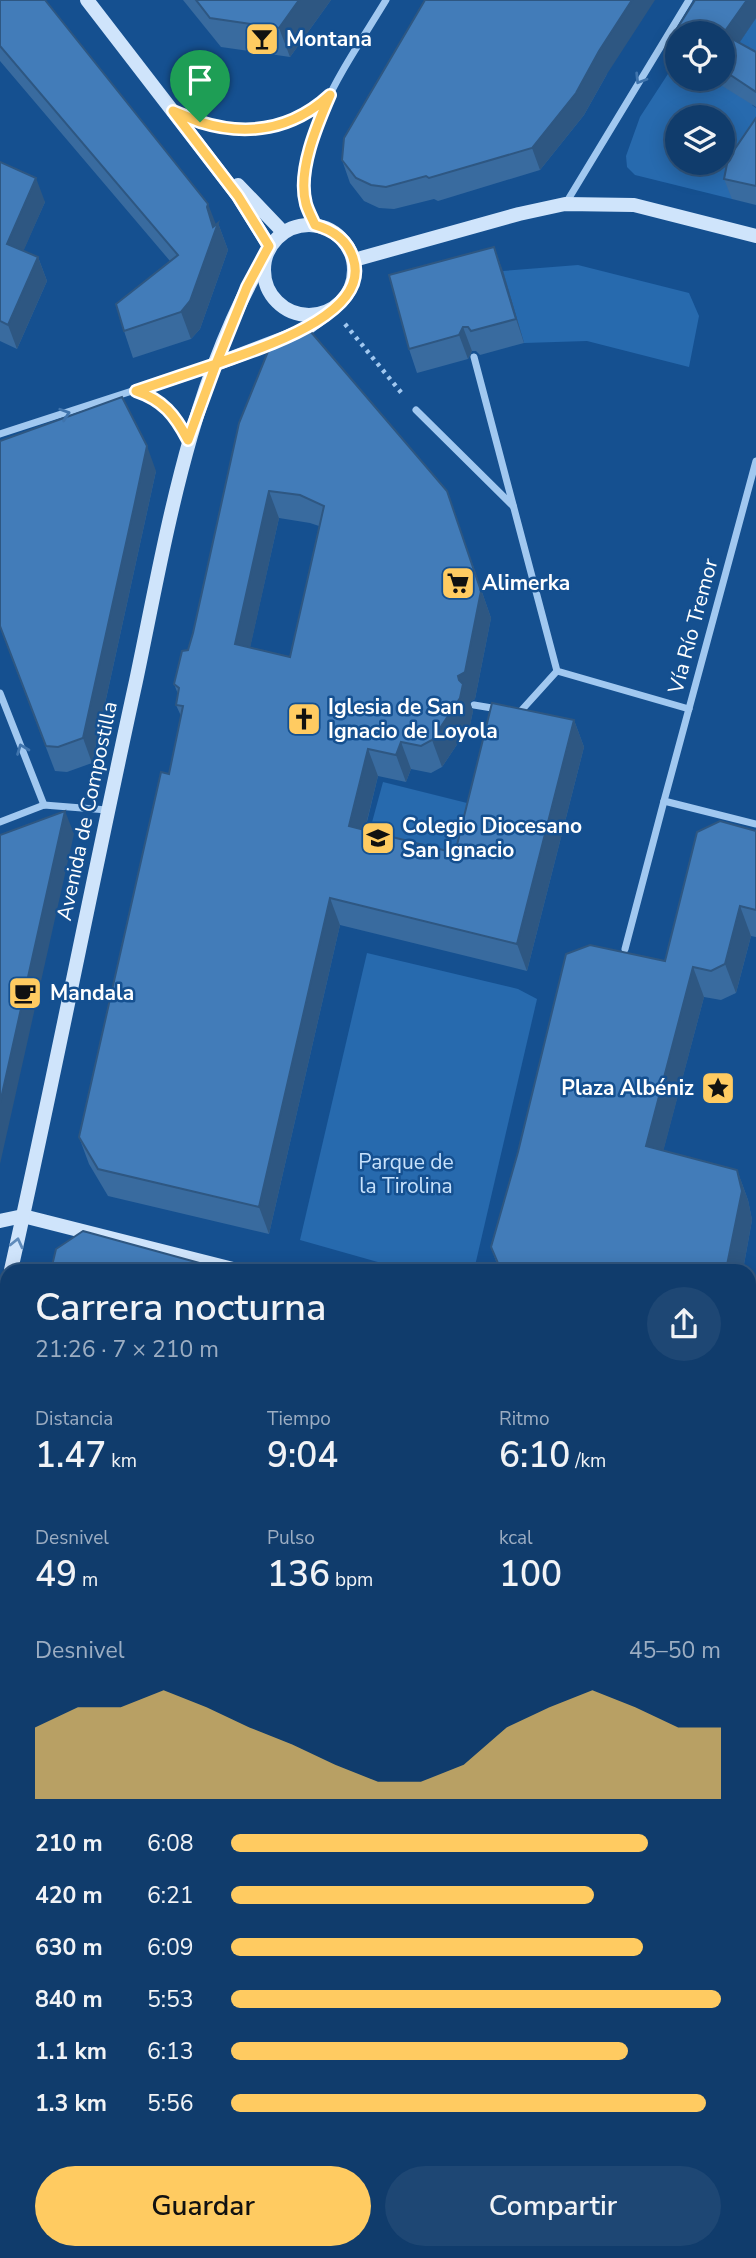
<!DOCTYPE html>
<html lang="es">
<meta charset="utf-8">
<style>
:root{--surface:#103c6c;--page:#1e4774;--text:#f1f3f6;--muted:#9cadc2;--line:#30567f;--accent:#ffcb61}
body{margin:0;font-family:"Nunito Sans",sans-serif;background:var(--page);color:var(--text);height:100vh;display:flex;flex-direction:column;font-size:26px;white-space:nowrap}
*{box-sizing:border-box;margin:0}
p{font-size:23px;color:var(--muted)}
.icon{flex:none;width:38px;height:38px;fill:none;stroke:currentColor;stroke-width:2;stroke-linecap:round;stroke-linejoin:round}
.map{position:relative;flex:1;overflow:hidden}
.sheet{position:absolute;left:0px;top:1264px;width:756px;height:996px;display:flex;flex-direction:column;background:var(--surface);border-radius:21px 21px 0 0;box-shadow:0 4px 18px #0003,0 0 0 2px var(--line)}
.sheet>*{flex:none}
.fabs{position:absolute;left:665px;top:21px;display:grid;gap:14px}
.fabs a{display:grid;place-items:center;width:70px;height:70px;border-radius:50%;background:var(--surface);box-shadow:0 4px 18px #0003,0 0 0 2px var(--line);font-size:35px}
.pin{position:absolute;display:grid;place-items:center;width:60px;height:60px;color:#fff;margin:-72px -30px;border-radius:50% 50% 50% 0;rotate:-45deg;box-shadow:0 0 7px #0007}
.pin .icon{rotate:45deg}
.round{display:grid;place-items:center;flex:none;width:74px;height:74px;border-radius:37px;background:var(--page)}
.summary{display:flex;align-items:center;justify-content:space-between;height:119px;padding:0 35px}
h1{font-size:38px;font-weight:600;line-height:52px}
.metrics{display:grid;grid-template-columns:repeat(3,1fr);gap:10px;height:119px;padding:7px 35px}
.metrics div{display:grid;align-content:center}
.metrics b{font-size:35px;font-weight:600}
.metrics small{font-size:19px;font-weight:400}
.metrics p{font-size:19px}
.chart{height:196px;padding:14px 35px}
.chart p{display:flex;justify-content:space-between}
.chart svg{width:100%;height:126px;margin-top:7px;fill:var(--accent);opacity:.7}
.cta{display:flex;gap:14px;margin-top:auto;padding:14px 35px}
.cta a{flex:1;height:80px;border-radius:42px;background:var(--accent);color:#111;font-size:28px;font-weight:600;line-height:80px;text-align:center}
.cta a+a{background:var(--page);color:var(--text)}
ul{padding:0 35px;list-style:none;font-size:23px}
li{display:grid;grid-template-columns:112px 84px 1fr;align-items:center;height:52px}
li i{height:18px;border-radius:9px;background:var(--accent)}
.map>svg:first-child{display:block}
</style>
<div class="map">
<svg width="756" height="2258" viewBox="0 0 756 2258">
<rect width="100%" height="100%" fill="#155090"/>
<g fill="#276aae" fill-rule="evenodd">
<path d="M756 18V99L752 105 756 108V165L732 199 635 175 627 167 626 156 640 117 677 60V79H723V67ZM677 117H723V163H677Z"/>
<path d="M578 265 689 293 699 316 689 367 587 341 524 343 503 271Z"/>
<path d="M383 782 483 807 461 879 371 856 378 828 371 826Z"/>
<path d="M367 953 518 989 537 999 474 1270H406L300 1240Z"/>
<path d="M187 2252H248L251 2258H192Z"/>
</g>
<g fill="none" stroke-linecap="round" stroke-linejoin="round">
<g stroke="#a1c8f0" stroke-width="4.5" stroke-dasharray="3.5 5" stroke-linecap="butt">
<path d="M345 324 404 396"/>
<path d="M0 1391 7 1393"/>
<path d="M84 2258 92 2252"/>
<path d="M234 2258 244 2252"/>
</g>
<g stroke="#a1c8f0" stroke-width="7">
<path d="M179 113C192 119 205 125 220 128 256 137 300 122 327 98"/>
<path d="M566 203 689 0"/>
<path d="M315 225C311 217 306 208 305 200 299 126 350 60 386 0"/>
<path d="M474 357 557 671 689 709"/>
<path d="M137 391C164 401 175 416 188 440"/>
<path d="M416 410 513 506"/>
<path d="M0 434 212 365"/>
<path d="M756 461 664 801 756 824"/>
<path d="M0 693 44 805"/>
<path d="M474 705 498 709"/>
<path d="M517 713H519L557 671"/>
<path d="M0 822 44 805 107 810"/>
<path d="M625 949 664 801"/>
<path d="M749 2026 756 2028"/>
</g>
<g stroke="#cfe4fb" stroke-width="14">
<path d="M87 0 238 196 269 246"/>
<path d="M238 185 283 232"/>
<circle cx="309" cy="270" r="45"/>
<path d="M354 260 519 214 565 204 634 205 756 236"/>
<path d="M216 364 305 330 325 315"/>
<path d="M0 1221 23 1216 237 1270"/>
<path d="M11 1270C55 1074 93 877 136 681 166 538 189 387 264 258"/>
<path d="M0 1321 7 1288"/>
<path d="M749 1399 756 1401"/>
<path d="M0 2216 7 2217"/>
<path d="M132 2252 144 2258"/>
</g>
</g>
<g fill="#396b9f" fill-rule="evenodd">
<path d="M0 0 216 225 218 223 228 250 200 329 191 339 133 358 124 331 170 261 0 61Z"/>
<path d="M183 0H331L290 57 221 47Z"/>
<path d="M695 0H756V18L739 43 756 52V107L711 79H723V33H677V55L671 38Z"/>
<path d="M607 74 584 115 540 170 438 201 434 199 394 209 379 208 364 201 350 183 342 160Z"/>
<path d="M756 118V205L732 199 724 179Z"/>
<path d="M0 162 45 202 23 251 38 257 47 281 17 349 0 341Z"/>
<path d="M503 271 524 343 480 355 476 351H472L468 359 417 373 409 349Z"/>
<path d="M239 423 447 491 491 618 475 699 470 702 473 711 470 725 442 767 431 773 411 769 406 782 378 776 365 830 455 853 574 720 584 747 527 971 340 925 269 1234 108 1196 89 1164 79 1137 169 774 181 716 176 705 178 694 174 684 188 650 193 633ZM279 518 310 523 319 526 290 657 250 647Z"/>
<path d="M156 471 92 763 67 772 55 771 0 627Z"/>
<path d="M756 831V937L751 936 736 993 721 1000 704 997 663 1151 737 1170 748 1200 752 1220 743 1270H499L491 1247 665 961Z"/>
<path d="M749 1431 756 1433V1537L749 1535Z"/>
<path d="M7 1616V2166L0 2165V1648Z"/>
<path d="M756 1632V1866L749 1864V1659Z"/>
<path d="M7 2252H77L78 2258H0Z"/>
<path d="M286 2252H408L407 2258H310Z"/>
</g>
<g fill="#2e5782">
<path d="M299 0H331L290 57 279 28Z"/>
<path d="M632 0H655L607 74 584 115 540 170 532 148 599 51Z"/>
<path d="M747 0H756V18L731 55 723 34Z"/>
<path d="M36 178 45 202 16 268 7 244Z"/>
<path d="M208 204 217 227 218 223 228 250 200 329 191 339 181 312Z"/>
<path d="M494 247 503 271 524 343 516 319Z"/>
<path d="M38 257 47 281 17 349 8 325Z"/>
<path d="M463 327 472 351 468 359 459 335Z"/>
<path d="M147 446 156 471 92 763 83 738Z"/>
<path d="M269 491 279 518 245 671 235 644Z"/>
<path d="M447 491 491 618 475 699 470 702 473 711 470 725 442 767 432 740 459 680Z"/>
<path d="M574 720 584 747 527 971 517 944Z"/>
<path d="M401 742 411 769 406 782 396 755Z"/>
<path d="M368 749 378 776 359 853 349 826Z"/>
<path d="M65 811 74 834 0 1164V1103Z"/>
<path d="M330 898 340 925 269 1234 259 1207Z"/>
<path d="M740 906 751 936 736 993 725 964Z"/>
<path d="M693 967 704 997 657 1175 646 1146Z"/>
<path d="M737 1170 748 1200 752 1220 743 1270H726Z"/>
<path d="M756 2135V2225L748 2258H726L727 2252H749V2163Z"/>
<path d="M378 2252H408L407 2258H380Z"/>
</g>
<g fill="#427cb9" stroke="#2e5782" stroke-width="2" fill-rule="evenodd">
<path d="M0 0H45L208 204 207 207 213 227 218 223 190 301 181 312 124 331 116 304 178 255 0 46Z"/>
<path d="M196 0H299L279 28 210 18Z"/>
<path d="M425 0H632L599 51 576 93 532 148 429 178 426 176 386 187 371 185 356 178 342 160 344 138Z"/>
<path d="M695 0H747L723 34 756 52V92L723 70V33H677V41L671 38Z"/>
<path d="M756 118V186L724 179 728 159Z"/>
<path d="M0 162 36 178 7 244 38 257 8 325 0 321Z"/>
<path d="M494 247 516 319 471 331 468 327H463L459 335 409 349 389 275Z"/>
<path d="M311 332 447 491 481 591 465 672 458 676 459 680 463 684 460 698 432 740 421 746 401 742 396 755 368 749 349 826 455 853 492 703 574 720 517 944 330 898 259 1207 98 1169 79 1137 161 772 169 774 183 706 176 705 179 688 174 684 182 651 188 650 193 633 239 423 271 344ZM269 491 300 495 324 506 290 657 235 644Z"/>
<path d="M122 397 147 446 134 507 83 738 58 747 46 746 0 626V441Z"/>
<path d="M65 811 0 1103V835Z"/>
<path d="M720 821 756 831V910L740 906 725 964 711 971 693 967 646 1146 737 1170 742 1191 726 1270H508L500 1268 491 1247 518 1152 566 954 590 945 665 961 697 832Z"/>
<path d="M83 1231 225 1270H51L56 1249Z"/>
<path d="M749 1431 756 1433V1504L749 1503Z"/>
<path d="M7 1616V2140L0 2138V1648Z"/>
<path d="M756 1632V1833L749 1831V1659Z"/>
<path d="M749 2047 756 2059V2135L749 2163Z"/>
<path d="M0 2233H7V2252H36L15 2258H0Z"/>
<path d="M597 2252H727L726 2258H599L597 2254Z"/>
</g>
<defs><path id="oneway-chevron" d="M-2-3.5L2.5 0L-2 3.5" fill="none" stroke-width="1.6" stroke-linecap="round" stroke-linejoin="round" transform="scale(1.75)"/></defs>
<g stroke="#3f74ad">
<use href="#oneway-chevron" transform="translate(640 79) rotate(122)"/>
<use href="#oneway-chevron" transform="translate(65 414) rotate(-18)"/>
<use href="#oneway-chevron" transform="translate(22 749) rotate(-111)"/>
</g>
<use stroke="#5f8bbb" href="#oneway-chevron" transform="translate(17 1243) rotate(-77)"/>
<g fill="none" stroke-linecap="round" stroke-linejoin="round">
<g stroke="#fff" stroke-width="14">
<path id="route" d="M200 122 173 111 238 196 269 246 247 287 216 364 136 391C163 400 175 415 188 440L216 364C253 350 373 316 353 258 347 239 333 230 315 225 312 218 308 211 306 204 297 171 317 125 330 95 293 129 248 137 200 122"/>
</g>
<use href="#route" stroke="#ffcb61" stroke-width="9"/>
</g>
<defs>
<g id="bar-square" transform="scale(1.75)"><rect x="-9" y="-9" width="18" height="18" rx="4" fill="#ffcb61" stroke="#155090"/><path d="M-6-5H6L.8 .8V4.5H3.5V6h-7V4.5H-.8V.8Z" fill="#111"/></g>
<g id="supermarket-square" transform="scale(1.75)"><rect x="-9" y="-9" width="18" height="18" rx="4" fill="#ffcb61" stroke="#155090"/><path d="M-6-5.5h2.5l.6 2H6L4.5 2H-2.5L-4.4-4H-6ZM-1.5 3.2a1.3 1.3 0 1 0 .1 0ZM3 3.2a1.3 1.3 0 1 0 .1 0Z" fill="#111"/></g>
<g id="church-square" transform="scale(1.75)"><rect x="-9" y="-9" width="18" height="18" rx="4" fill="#ffcb61" stroke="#155090"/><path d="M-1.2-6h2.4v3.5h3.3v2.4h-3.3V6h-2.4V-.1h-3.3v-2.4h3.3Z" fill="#111"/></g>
<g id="school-square" transform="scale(1.75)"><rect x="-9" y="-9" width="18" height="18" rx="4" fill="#ffcb61" stroke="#155090"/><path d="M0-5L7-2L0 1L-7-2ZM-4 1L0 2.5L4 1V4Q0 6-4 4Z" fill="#111"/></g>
<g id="cafe-square" transform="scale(1.75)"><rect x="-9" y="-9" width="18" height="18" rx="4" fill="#ffcb61" stroke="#155090"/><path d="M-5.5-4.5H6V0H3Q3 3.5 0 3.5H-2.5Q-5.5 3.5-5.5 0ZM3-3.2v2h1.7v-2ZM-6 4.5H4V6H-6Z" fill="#111"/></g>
<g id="sight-square" transform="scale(1.75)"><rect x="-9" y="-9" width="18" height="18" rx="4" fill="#ffcb61" stroke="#155090"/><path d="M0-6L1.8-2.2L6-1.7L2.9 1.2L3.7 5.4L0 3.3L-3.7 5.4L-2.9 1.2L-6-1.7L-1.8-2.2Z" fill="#111"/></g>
</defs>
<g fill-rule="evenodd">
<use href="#bar-square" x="262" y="39"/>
<use href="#supermarket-square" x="458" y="583"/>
<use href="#church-square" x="304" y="719"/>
<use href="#school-square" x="378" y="838"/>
<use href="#cafe-square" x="25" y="993"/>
<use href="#sight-square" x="718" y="1088"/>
</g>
<g text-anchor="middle" stroke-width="5" stroke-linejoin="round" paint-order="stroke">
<g font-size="21" font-weight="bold" fill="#fff" stroke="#155090" text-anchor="start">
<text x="286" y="46">Montana</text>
<text x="482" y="590">Alimerka</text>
<text x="328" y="714">Iglesia de San<tspan x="328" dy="24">Ignacio de Loyola</tspan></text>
<text x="402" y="833">Colegio Diocesano<tspan x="402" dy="24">San Ignacio</tspan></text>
<text x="50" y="1000">Mandala</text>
<text x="694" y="1095" text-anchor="end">Plaza Albéniz</text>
</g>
<g font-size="21" fill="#fff" stroke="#155090">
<text transform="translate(693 626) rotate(-75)" y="7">Vía Río Tremor</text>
<text transform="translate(87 811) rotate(-78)" y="7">Avenida de Compostilla</text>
</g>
<g font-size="21" fill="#c8e2fc" stroke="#155090">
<text x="406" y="1169">Parque de<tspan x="406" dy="24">la Tirolina</tspan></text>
</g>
</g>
</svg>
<div class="fabs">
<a><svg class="icon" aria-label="locate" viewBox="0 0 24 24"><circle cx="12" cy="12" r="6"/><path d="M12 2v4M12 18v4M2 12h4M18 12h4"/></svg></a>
<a><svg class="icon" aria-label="layers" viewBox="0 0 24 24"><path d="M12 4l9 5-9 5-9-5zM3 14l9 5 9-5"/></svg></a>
</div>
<div class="pin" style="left:200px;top:122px;background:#1e9e55"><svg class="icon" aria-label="arrive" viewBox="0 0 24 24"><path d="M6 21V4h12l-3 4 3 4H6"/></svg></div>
<section class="sheet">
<div class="summary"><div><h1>Carrera nocturna</h1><p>21:26 · 7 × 210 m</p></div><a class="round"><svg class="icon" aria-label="share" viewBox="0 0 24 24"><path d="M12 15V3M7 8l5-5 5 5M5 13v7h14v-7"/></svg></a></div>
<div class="metrics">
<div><p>Distancia</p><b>1.47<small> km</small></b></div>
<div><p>Tiempo</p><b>9:04</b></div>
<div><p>Ritmo</p><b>6:10<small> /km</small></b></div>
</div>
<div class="metrics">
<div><p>Desnivel</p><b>49<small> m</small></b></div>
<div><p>Pulso</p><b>136<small> bpm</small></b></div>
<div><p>kcal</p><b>100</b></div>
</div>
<div class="chart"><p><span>Desnivel</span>45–50 m</p>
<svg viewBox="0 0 160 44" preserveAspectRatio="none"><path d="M0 44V19L10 12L20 12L30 6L40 12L50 19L60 25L70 32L80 38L90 38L100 32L110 19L120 12L130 6L140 12L150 19L160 19V44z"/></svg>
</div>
<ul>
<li><b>210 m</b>6:08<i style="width:85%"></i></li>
<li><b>420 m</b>6:21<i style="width:74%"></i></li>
<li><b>630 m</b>6:09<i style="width:84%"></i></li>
<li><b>840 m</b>5:53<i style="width:100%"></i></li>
<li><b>1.1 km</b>6:13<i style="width:81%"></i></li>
<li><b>1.3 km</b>5:56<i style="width:97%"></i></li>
</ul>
<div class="cta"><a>Guardar</a><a>Compartir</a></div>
</section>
</div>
